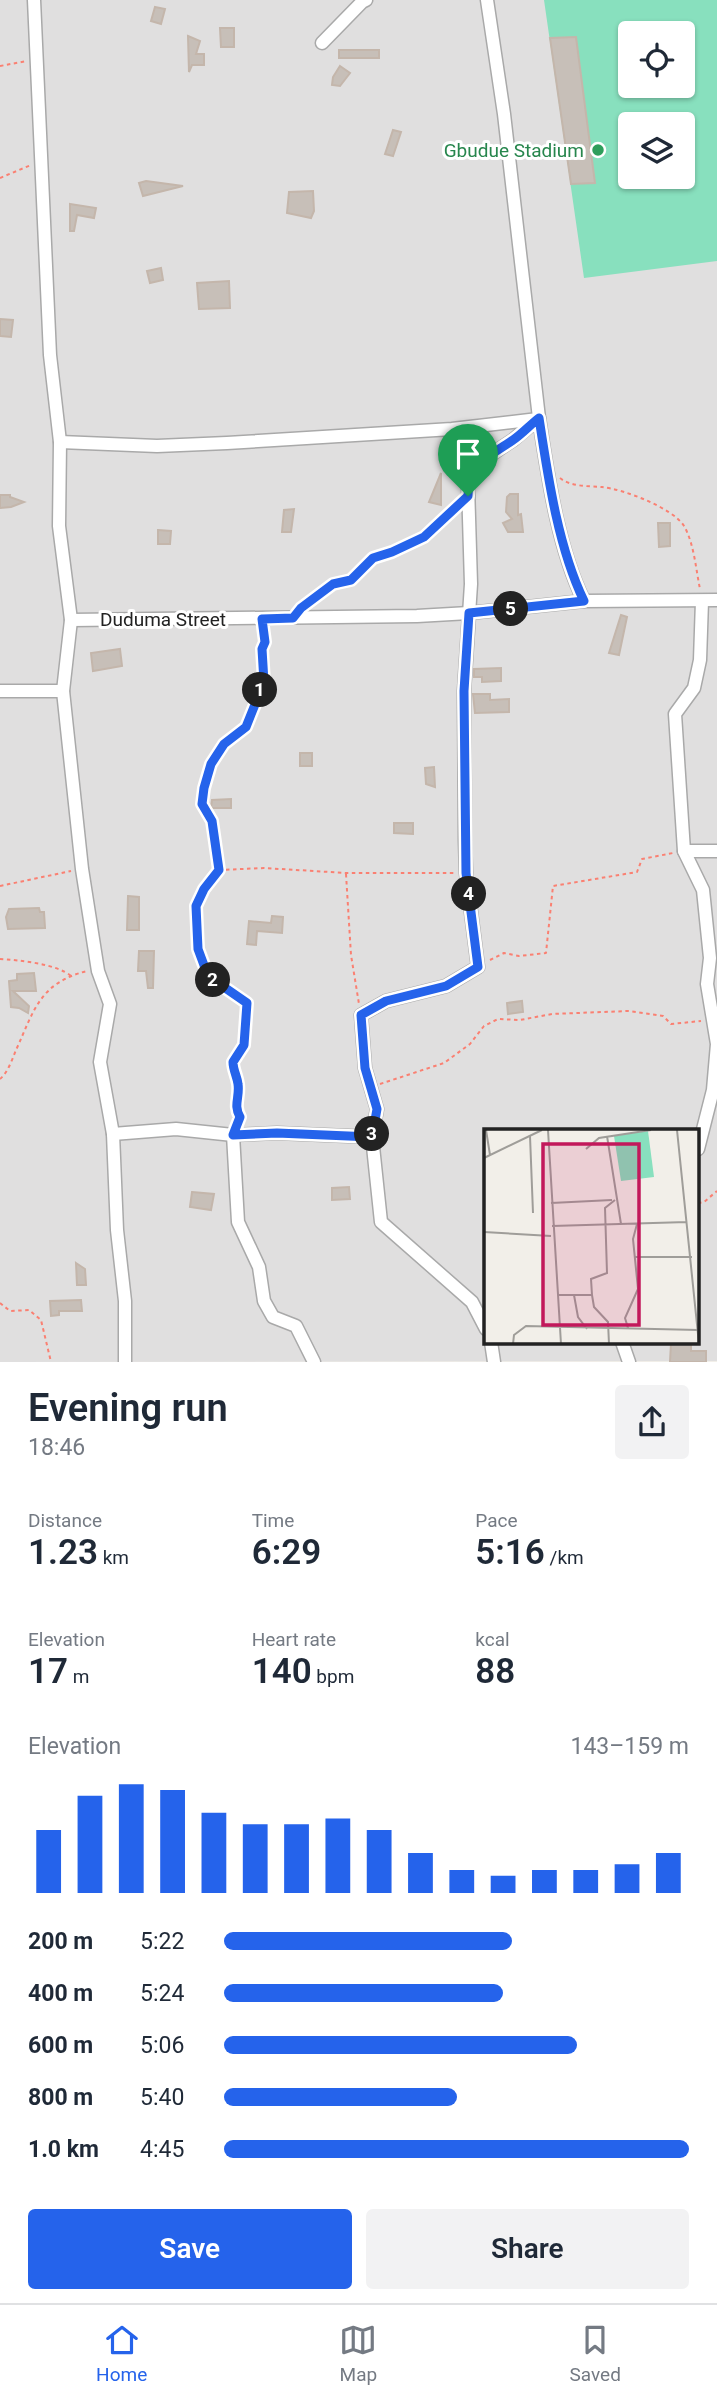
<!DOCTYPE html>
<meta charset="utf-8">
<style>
:root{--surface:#fff;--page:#f2f2f3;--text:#1f2937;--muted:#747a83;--line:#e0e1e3;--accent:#2563eb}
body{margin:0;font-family:Roboto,sans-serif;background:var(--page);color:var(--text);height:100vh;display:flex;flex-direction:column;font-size:26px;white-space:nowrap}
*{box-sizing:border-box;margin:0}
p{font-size:23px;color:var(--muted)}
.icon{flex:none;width:38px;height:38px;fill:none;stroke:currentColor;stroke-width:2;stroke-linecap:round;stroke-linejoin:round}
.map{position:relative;height:1362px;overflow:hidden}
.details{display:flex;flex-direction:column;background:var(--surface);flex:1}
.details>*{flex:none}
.tools{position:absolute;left:618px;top:21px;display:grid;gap:14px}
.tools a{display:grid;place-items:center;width:77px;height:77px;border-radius:7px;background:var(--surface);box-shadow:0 2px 5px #0004;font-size:35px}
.pin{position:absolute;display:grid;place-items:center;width:60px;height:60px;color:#fff;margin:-72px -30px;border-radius:50% 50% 50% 0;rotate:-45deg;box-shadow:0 0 7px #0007}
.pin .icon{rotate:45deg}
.km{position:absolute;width:35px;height:35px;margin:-18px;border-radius:50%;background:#222;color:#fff;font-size:19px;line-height:35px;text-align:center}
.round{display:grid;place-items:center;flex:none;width:74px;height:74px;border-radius:7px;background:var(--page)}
.overview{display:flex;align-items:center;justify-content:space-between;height:119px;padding:0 28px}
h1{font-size:38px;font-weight:600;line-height:52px}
.stats{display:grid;grid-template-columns:repeat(3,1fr);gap:10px;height:119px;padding:7px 28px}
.stats div{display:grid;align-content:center}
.stats b{font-size:35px;font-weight:600}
.stats small{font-size:19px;font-weight:400}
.stats p{font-size:19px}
.chart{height:196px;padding:14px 28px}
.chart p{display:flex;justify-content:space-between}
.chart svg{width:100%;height:126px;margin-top:7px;stroke:var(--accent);stroke-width:6}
.primary-button{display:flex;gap:14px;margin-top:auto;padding:14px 28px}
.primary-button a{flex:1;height:80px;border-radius:7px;background:var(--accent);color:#fff;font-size:28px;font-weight:600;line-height:80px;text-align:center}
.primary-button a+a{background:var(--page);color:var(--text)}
ul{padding:0 28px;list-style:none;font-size:23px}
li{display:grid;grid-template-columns:112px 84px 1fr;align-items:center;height:52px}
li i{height:18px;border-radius:9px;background:var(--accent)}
.tab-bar{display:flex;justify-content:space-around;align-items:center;height:98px;border-top:2px solid var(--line);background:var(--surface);font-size:19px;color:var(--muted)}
.tab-bar a{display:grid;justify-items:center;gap:4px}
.tab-bar .current{color:var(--accent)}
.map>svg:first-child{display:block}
</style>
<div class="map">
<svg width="717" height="1362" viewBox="0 0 717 1362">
<rect width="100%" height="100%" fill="#f2efe9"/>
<path fill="#e0dfdf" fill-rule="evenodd" d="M0 0H717V1361L0 1362ZM630 33H682V86H630ZM630 124H682V177H630ZM486 1130H698V1342H486Z"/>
<path fill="#88e0be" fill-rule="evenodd" d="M544 0H717V261L584 278ZM630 33H682V86H630ZM630 124H682V177H630Z"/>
<g fill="#c7bfb8" stroke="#c4b6ab" stroke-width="2">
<path d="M155 7 165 9 161 24 151 21Z"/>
<path d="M220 28H234V47H221Z"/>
<path d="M188 36 200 41 196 54H204V65H192L189 72Z"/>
<path d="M576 37 595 183 571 184 550 38Z"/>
<rect x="339" y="50" width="40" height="8"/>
<path d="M340 66 350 73 340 86 332 85 333 77Z"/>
<path d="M393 130 401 132 393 156 385 154Z"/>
<path d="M146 181 183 186 143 196 139 183Z"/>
<path d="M313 191 314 211 311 218 287 213 289 192Z"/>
<path d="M70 204 96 208 94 218 77 215 74 231H70Z"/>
<path d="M161 268 163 280 150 283 147 271Z"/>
<path d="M229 281 230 308 199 309 197 283Z"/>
<path d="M0 319 13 320 11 337 0 336Z"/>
<path d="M441 473V505L429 502Z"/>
<path d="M510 494H518V515L521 514 523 532H508L503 523 512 519 506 512 507 497Z"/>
<path d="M0 495H10V497L24 502 11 507 0 508Z"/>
<path d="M294 509 291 532H282L284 510Z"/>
<path d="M658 523H670V546L659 547Z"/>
<path d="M158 530 171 531 170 544H158Z"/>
<path d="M621 615 627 617 619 655 609 653Z"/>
<path d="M120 649 122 666 93 671 91 653Z"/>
<path d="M501 668V681L482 682V677H474V669Z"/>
<path d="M473 694H490V700L509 699V712L475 713Z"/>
<rect x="300" y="753" width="12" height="13"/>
<path d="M434 767 435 787 426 784 425 768Z"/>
<path d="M231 799V808H211L212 800Z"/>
<path d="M394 823H413V834L394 833Z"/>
<path d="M128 896 139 897V930H127Z"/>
<path d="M39 908 40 912H44L45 928 8 929 6 917 9 909Z"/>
<path d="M272 916 283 917 282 933 257 931 256 945 247 944 249 921 271 923Z"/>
<path d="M139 951H154L153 988H148L146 971H138Z"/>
<path d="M34 973 36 991H13L29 1006 28 1013 19 1008 11 1007 9 981 17 980V974Z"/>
<path d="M522 1001 523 1012 508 1014 507 1003Z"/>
<path d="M349 1187 350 1199 332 1200V1188Z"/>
<path d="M192 1192 214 1194 211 1210 190 1207Z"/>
<path d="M76 1263 85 1269 86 1285H77Z"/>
<path d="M81 1300 82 1311H59V1315L51 1316 50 1301Z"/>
<path d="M671 1343H691V1351H706V1362H670Z"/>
</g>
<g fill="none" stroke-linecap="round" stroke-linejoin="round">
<g stroke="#a9a9a9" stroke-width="15">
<g id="street">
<path d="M34 0 50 355 60 442 59 526 71 620 63 691 82 869 98 971 110 1004 100 1062 113 1134 117 1230 125 1301V1362"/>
<path d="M487 0 504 114 539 418C548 477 558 548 584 601"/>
<path d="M322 43 362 2 366 0"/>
<path d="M60 442 157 446 227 443 452 429 538 419"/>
<path d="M71 620 417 616 469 613 584 601 717 600"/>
<path d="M0 691H63"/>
<path d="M684 851H717"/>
<path d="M113 1134 176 1129 233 1135 277 1133 372 1137 381 1222 472 1302 486 1329"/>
<path d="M233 1135 238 1222 259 1267 264 1301 273 1317 296 1326 314 1362"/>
<path d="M372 1137 377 1109 365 1068 361 1015 386 1001 446 986 478 967 466 873 465 841 464 691 471 584 468 485 477 464 513 440 539 418"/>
<path d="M698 1149 713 1090 717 1044 707 984 710 958 703 890 684 851 675 714 694 688 700 660 702 601"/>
<path d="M491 1342 494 1362"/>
<path d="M622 1342 629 1362"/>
</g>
</g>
<g stroke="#fa8072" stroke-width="2" stroke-dasharray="3.5 3.5" stroke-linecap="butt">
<path d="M0 66 27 61"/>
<path d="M0 178 31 165"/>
<path d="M560 478C571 487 589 486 602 487 623 489 673 508 684 526 694 543 696 570 700 589"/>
<path d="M304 606 333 584 351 580 373 558 392 552 424 537 457 506"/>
<path d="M219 870 264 868 346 873H454"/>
<path d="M346 874 351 955 359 1004"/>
<path d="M0 886 71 871"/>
<path d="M0 959C19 960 57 964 71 976"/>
<path d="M490 960 504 953 519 956 546 953 553 886 637 872 642 859 673 853"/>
<path d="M0 1079C8 1072 12 1060 16 1050 34 1011 39 983 87 971"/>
<path d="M380 1084 444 1063 470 1044 484 1026 498 1019 520 1020 552 1014 628 1011 663 1016 671 1024 701 1021"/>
<path d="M238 1121 240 1117 236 1102 238 1081 234 1074 233 1062 244 1045 247 1003 208 976 198 949 196 906 204 889 219 871 212 821 202 804 204 788 211 764 224 744 246 727 264 682V630"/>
<path d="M698 1203 704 1202 717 1191"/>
<path d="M0 1303 10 1311 29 1310 41 1320 51 1362"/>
</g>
<use href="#street" stroke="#fff" stroke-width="12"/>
</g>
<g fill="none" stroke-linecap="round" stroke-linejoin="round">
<g stroke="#fff" stroke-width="14">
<path id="route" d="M539 418C548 477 558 547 584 601L469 613 464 691 466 873 478 967 446 986 386 1001 361 1015 365 1068 377 1109 372 1137 277 1133 233 1135 240 1117C233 1105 240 1097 238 1084 237 1076 233 1070 233 1062L244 1045 247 1003 208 976 198 949 196 906 204 889 219 870 212 821 202 804 204 788 211 764 224 744 246 727 264 682 262 649 265 642 262 619 293 618 301 608 333 584 351 580 373 558 392 552 424 537 468 496C468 462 489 457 513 440 522 434 530 425 539 418Z"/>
</g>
<use href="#route" stroke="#2563eb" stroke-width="9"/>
</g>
<circle fill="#2e9e5b" stroke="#fff" stroke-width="2.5" cx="598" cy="150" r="7"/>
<g text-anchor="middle" stroke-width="6" stroke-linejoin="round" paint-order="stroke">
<g font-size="19" fill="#27864d" stroke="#fff" text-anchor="end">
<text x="584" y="157">Gbudue Stadium</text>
</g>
<g font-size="19" fill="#222" stroke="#fff">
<text x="163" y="626">Duduma Street</text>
</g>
</g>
<g transform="translate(484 1129)">
<rect width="215" height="215" fill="#f2efe9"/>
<path d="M164 2 170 48 137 52 130 7Z" fill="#88e0be"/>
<path fill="none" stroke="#9f9d99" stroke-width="2" d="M2 1 6 26M64 1 77 215M193 1 215 215M46 7 49 84M123 7 137 95M102 20 115 9 167 1M0 29 58 1M67 74 128 71M68 97 203 93M0 103 67 107M150 128H208M74 166H108L110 178 124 193 125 215M90 166 94 188 103 200M108 166 107 150 123 144 121 79 131 71M144 199 141 189 154 160 149 110 153 95M29 215 30 206 42 197 214 201"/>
<path fill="#c2185b" fill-opacity="0.15" stroke="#c2185b" stroke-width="3.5" d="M59 15H155V196H59Z"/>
<rect width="215" height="215" fill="none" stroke="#222" stroke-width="3.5"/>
</g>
</svg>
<div class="tools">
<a><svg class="icon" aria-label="locate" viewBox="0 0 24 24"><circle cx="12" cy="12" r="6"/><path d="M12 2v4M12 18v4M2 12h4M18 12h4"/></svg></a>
<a><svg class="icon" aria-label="layers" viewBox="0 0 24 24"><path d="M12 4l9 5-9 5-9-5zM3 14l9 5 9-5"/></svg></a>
</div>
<div class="pin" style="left:468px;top:496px;background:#1e9e55"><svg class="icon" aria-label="arrive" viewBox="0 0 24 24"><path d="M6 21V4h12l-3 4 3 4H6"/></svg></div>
<b class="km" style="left:260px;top:690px">1</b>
<b class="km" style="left:213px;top:980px">2</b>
<b class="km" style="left:372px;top:1134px">3</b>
<b class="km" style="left:469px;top:894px">4</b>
<b class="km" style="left:511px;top:609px">5</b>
</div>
<section class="details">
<div class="overview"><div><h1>Evening run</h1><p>18:46</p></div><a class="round"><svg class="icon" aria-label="share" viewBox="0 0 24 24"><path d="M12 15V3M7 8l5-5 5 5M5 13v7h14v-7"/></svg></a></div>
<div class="stats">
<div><p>Distance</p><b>1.23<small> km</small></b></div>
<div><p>Time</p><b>6:29</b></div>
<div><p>Pace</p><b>5:16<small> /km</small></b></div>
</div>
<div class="stats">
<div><p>Elevation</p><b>17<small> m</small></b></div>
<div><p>Heart rate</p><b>140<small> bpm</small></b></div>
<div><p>kcal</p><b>88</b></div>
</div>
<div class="chart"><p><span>Elevation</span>143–159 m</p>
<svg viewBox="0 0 160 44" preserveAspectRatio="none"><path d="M5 44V22M15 44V10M25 44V6M35 44V8M45 44V16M55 44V20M65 44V20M75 44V18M85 44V22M95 44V30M105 44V36M115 44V38M125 44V36M135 44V36M145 44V34M155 44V30"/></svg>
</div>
<ul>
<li><b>200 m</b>5:22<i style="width:62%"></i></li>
<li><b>400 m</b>5:24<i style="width:60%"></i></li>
<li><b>600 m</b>5:06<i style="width:76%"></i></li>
<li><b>800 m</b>5:40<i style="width:50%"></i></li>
<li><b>1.0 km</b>4:45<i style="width:100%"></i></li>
</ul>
<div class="primary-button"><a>Save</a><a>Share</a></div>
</section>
<nav class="tab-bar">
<a class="current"><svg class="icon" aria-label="home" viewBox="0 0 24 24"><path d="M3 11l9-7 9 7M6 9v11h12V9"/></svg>Home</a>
<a><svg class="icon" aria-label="map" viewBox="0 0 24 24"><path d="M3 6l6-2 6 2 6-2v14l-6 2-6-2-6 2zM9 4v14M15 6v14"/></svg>Map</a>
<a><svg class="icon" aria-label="saved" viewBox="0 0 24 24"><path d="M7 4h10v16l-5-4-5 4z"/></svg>Saved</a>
</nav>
